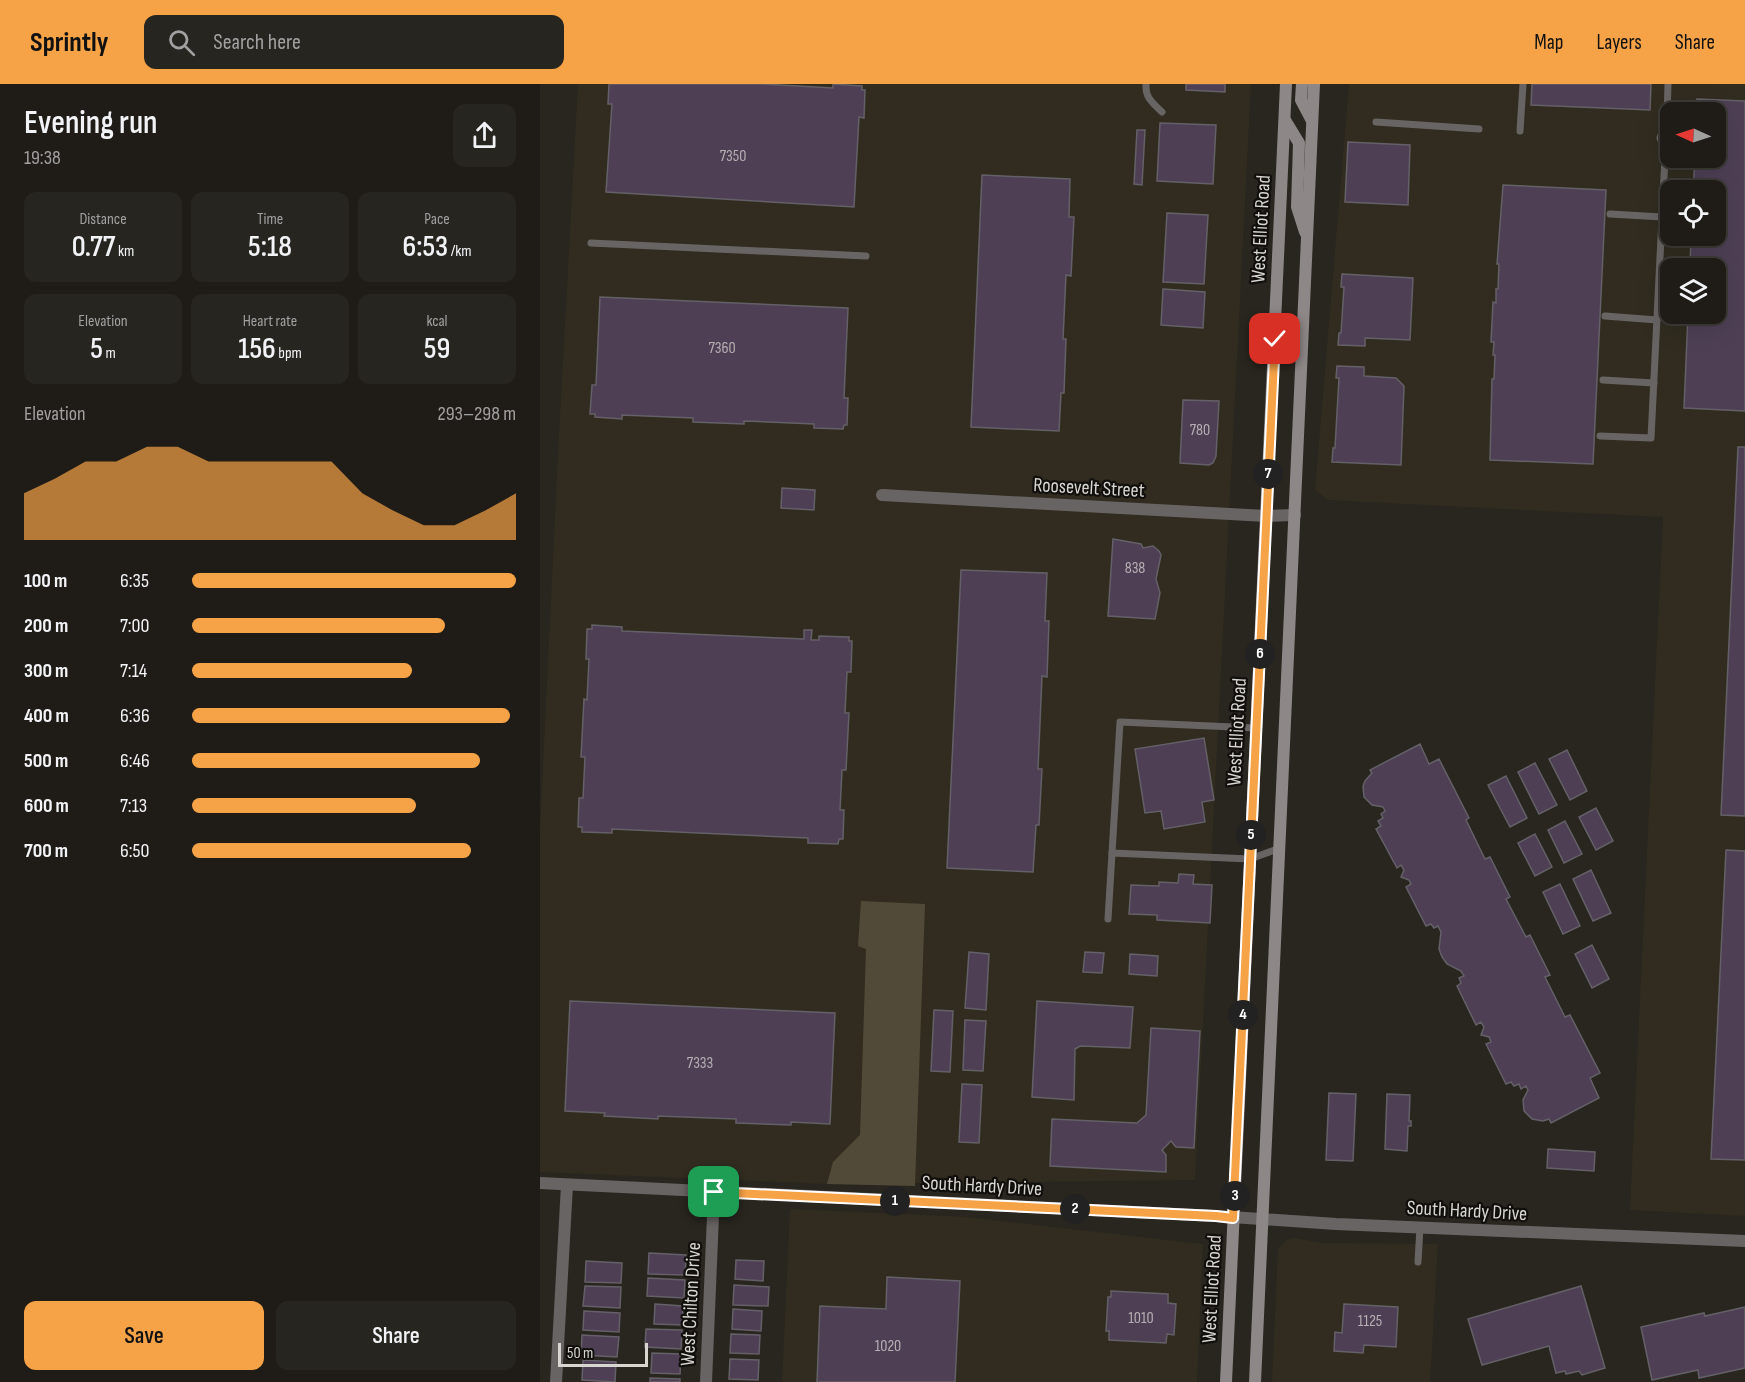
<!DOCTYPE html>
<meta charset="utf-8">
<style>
:root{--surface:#1f1c17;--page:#272520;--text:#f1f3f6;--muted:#a1a1a1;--line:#3c3a36;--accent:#f6a247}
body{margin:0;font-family:"Sofia Sans Condensed",sans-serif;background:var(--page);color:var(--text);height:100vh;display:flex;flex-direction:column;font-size:22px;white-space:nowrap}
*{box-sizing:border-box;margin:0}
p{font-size:20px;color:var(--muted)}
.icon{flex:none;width:33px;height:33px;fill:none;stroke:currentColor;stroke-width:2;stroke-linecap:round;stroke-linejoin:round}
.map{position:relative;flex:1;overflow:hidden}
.details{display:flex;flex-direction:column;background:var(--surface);width:540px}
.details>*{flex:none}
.needle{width:39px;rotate:273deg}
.fabs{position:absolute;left:1120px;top:18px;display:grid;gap:12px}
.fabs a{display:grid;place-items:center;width:66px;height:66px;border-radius:12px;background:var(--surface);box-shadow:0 6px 24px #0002,0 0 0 2px var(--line);font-size:30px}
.scale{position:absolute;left:18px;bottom:15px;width:90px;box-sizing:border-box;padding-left:6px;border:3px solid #d8d6d1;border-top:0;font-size:16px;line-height:21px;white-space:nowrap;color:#d8d6d1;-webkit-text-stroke:4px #100f0c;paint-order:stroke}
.pin{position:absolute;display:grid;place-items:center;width:51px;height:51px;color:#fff;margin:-26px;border-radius:12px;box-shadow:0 3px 9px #0006}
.km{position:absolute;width:30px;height:30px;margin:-15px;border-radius:50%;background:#222;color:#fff;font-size:16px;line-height:30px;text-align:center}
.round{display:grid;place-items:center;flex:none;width:63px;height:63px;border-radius:12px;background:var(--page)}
.summary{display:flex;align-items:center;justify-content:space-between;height:102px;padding:0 24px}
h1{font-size:33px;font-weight:600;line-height:45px}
.stats{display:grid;grid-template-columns:repeat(3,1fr);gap:9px;height:102px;padding:6px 24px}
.stats div{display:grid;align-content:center;border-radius:12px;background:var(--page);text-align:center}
.stats b{font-size:30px;font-weight:600}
.stats small{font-size:16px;font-weight:400}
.stats p{font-size:16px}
.chart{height:168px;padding:12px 24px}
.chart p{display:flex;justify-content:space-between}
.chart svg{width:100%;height:108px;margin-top:6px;fill:var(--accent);opacity:.7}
.button{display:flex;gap:12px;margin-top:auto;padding:12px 24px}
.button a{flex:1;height:69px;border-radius:12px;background:var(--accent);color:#111;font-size:24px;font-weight:600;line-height:69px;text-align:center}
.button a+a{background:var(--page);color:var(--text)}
ul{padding:0 24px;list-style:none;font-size:20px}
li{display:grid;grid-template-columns:96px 72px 1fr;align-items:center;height:45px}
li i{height:15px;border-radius:8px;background:var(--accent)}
header{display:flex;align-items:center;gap:36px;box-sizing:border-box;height:84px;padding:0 30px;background:var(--accent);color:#111}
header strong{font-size:28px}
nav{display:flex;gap:33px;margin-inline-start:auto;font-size:21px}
.search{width:420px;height:54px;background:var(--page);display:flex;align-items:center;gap:15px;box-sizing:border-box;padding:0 21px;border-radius:12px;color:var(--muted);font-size:22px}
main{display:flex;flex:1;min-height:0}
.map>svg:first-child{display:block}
</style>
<header>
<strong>Sprintly</strong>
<div class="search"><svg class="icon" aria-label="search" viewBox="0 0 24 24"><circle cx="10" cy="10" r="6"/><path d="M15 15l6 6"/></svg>Search here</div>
<nav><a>Map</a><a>Layers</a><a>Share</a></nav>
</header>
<main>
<section class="details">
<div class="summary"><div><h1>Evening run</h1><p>19:38</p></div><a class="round"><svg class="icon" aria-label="share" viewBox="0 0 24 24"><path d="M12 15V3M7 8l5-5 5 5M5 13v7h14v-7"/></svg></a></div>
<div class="stats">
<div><p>Distance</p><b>0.77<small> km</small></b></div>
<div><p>Time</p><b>5:18</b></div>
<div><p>Pace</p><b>6:53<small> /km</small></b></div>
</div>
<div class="stats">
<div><p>Elevation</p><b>5<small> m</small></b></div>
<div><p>Heart rate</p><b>156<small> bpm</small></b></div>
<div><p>kcal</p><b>59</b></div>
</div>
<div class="chart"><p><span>Elevation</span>293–298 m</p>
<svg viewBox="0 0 160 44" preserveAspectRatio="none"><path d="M0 44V25L10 19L20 12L30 12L40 6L50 6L60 12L70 12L80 12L90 12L100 12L110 25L120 32L130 38L140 38L150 32L160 25V44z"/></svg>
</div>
<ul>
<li><b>100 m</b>6:35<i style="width:100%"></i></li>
<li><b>200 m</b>7:00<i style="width:78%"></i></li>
<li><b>300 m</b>7:14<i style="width:68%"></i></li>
<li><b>400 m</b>6:36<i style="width:98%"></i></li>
<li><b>500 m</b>6:46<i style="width:89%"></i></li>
<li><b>600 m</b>7:13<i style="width:69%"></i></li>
<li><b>700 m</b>6:50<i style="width:86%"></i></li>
</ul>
<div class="button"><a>Save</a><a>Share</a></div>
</section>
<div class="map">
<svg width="1205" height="1298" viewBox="0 0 1205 1298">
<rect width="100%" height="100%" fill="#29261f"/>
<g fill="#312c1f" fill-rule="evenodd">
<path d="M38 0H711L655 1096 287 1100 0 1088V745L18 370Z"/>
<path d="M809 0H1205V1132L1090 1126 1123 433 788 416 775 406ZM1131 28H1176V74H1131ZM1131 106H1176V152H1131ZM1131 184H1176V230H1131Z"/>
<path d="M250 1125 426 1133 663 1160 657 1298H242Z"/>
<path d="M754 1154 782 1159 898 1160 890 1298H732L738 1165 746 1156Z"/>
</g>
<path fill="#524a38" d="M321 817 385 820 375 1102 287 1100 293 1078 320 1051 326 865 318 862Z"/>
<g fill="#4e3f55" stroke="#646067" stroke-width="1.5">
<path d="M69 0H223L293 4V0L322 2V6H325L324 34 319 33 314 123 66 108 72 20H68Z"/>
<path d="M646 0H685V8L646 6Z"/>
<path d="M992 0H1111L1110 26 991 21Z"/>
<path d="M1157 15 1205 17V327L1144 324 1148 230H1176V184H1150L1151 152H1176V106H1153L1155 74H1176V28H1156Z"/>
<path d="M620 39 676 41 673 100 617 97Z"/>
<path d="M597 46H605L602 101 594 100Z"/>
<path d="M808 58 870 61 868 121 805 118Z"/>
<path d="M442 91 530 95 529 133H534L531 192 526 191 523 255H526L524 309H521L519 347 431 343Z"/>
<path d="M963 101 1066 106 1053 380 950 376 952 295H954L955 271H953L954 258H951L953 218 956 219V205H958L959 180H957Z"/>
<path d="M627 129 668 131 664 200 623 198Z"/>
<path d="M802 190 873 194 870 256 825 254V262L798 261 799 249H801L804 203H801Z"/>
<path d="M623 205 665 208 663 244 621 241Z"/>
<path d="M60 213 308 224 304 314H308L307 341H304L303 345 274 344V340L204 337V340L153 338V334L82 331V335L55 333V330H50L52 301H56Z"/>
<path d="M797 282 824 283V292L856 294 864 302 861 381 792 378 793 364H795L799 294H796Z"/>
<path d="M643 316 679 317 676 372 673 379 669 381 640 379Z"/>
<path d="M1198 363H1205V732L1181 731Z"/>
<path d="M242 404 275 406 274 426 241 424Z"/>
<path d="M573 455 601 460 603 464 613 462 619 467 621 471 616 495 620 509 615 535 568 532Z"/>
<path d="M421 486 507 489 505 537H509L507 593 502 592 498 685H502L499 741H496L493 788 407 784Z"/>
<path d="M52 541 82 543V547L264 555V546H272L271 556H279V552L309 553V557H312L311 588H307L305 629H309L306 686H302L300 726H304L303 755H299L298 760 268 759V754L72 745V749L42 748V743H38L39 714H43L45 673H41L44 615 47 616 49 575H46L47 545H52Z"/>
<path d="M664 654 674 716 662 718 665 738 624 745 621 727 605 729 595 665Z"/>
<path d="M880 660 889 680 899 675 929 734 926 736 945 775 950 773 970 813 966 815 986 853 990 851 1010 891 1005 893 1025 933 1030 931 1060 989 1050 994 1059 1014 1011 1039 1009 1035 1003 1037 992 1035 984 1027 983 1016 988 1006 986 1002 981 1005 979 1000 974 1002 971 998 966 1000 946 960 951 958 949 953 941 951 944 943 941 938 936 941 917 902 921 899 919 894 924 892 921 887 907 880 902 873 899 865 901 848 898 842 894 844 891 840 886 842 866 803 871 800 869 796 861 793 864 786 861 781 857 784 836 745 841 742 838 737 843 734 841 730 845 727 843 723 832 721 824 713 823 702 825 697 832 689 830 686Z"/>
<path d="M1027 666 1047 707 1030 716 1009 675Z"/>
<path d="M995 679 1017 721 999 730 978 688Z"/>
<path d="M966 692 987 734 970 743 948 701Z"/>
<path d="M1056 724 1073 757 1056 766 1039 733Z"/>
<path d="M1025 737 1042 770 1024 779 1008 746Z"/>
<path d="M995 750 1012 783 995 792 978 759Z"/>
<path d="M1186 766 1205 767V1076L1171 1075Z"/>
<path d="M1051 786 1071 829 1053 837 1033 795Z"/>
<path d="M639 790 654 791 653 800 672 801 670 839 617 836V831L589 830 591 801 619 802V798L638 799Z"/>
<path d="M1020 800 1040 842 1023 850 1003 808Z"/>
<path d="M1052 861 1069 895 1052 904 1035 870Z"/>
<path d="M429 868 449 870 446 926 425 924Z"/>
<path d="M545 868 564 869 562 889 543 888Z"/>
<path d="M590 870 618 872 617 892 589 890Z"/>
<path d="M30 917 295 929 290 1040 251 1038V1041L196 1039V1035L118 1032V1035L64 1032 65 1029 25 1027Z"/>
<path d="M497 917 593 923 590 964 540 962 535 965 534 1016 492 1013Z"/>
<path d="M394 926 413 927 410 988 391 987Z"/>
<path d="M425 936 446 937 443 987 423 986Z"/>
<path d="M611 944 660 947 654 1064 636 1063 631 1057 622 1066 626 1071V1088L510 1082 512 1035 597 1039 606 1031Z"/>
<path d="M422 1000 442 1001 439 1059 419 1058Z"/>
<path d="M789 1009 816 1010 813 1077 786 1076Z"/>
<path d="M847 1010 870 1011 869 1037H871V1042H868L867 1067 845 1065Z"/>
<path d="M1008 1065 1055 1068 1054 1087 1007 1084Z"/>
<path d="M109 1169 146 1171 145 1191 108 1190Z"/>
<path d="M196 1176 224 1177 223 1197 195 1195Z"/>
<path d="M46 1177 82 1179 81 1199 45 1198Z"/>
<path d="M347 1193 420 1197 415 1298H277L280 1222 346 1225Z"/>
<path d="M108 1194 145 1196 144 1214 107 1212Z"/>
<path d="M194 1201 229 1203 228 1222 193 1221Z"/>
<path d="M45 1202 81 1203 80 1224 43 1222Z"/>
<path d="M1041 1202 1065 1284 1042 1291 1039 1287 1026 1290 1025 1287 1016 1289 1009 1262 942 1281 928 1235Z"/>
<path d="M571 1207 628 1210V1219L636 1220 634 1251 627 1250 626 1259 569 1256V1247H566L568 1213H571Z"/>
<path d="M115 1220 143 1222 142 1241 114 1240Z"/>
<path d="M804 1220 858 1223 856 1263 824 1261 823 1269 794 1267 795 1248 802 1249Z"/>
<path d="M1205 1223V1284L1159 1294 1158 1286 1112 1296 1101 1243 1164 1229 1165 1232Z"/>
<path d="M193 1225 222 1227 221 1247 192 1245Z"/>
<path d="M44 1227 80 1229 79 1248 43 1246Z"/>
<path d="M106 1245 142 1246 141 1265 105 1263Z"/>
<path d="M191 1250 220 1251 219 1270 190 1269Z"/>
<path d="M42 1251 79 1253 77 1273 41 1271Z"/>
<path d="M112 1269 141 1270 140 1290 111 1289Z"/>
<path d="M190 1275 219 1276 218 1296 189 1295Z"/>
<path d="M43 1276 76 1278 75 1298 42 1296Z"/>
<path d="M110 1294 140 1295V1298H110Z"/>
</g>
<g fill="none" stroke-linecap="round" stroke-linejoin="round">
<g stroke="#696464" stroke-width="7">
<path d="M606 0C605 14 613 19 622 28"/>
<path d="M836 38 939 45"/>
<path d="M980 47 983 0"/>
<path d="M1070 130 1122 133"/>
<path d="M51 159 326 172"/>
<path d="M1065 232 1117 236"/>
<path d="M1063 296 1114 299"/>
<path d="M1060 352 1111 354 1125 73 1124 63 1120 54 1127 34 1128 0"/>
<path d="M572 769 710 775 740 764"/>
<path d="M568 835 580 638 716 644"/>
<path d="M878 1178 880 1143"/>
</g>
<g stroke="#696464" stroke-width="12">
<path d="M342 411 726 432 755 431"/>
<path d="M16 1298 27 1101"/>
<path d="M166 1298 174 1108"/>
</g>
<path stroke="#696464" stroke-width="12" d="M0 1099 676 1132 796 1140 1205 1157"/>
<g stroke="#8e8787" stroke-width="12">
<path d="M762 0 761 16 771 35"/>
<path d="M745 36 759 59 757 123 765 148"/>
<path d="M686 1298 746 0"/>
<path d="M715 1298 774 0"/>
</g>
</g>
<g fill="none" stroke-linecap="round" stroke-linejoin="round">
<g stroke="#fff" stroke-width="12">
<path id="route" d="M174 1108 676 1132 693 1134 735 255"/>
</g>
<use href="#route" stroke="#f6a247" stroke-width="8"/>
</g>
<g text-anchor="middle" stroke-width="4.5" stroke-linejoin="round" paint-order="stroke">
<g font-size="16" fill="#b6b0b2">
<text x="193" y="77">7350</text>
<text x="182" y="269">7360</text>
<text x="660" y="351">780</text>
<text x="595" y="489">838</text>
<text x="160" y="984">7333</text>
<text x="601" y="1239">1010</text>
<text x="830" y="1242">1125</text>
<text x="348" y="1267">1020</text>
</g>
<g font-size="20" fill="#d8d6d1" stroke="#100f0c">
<text transform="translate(720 145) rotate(-87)" y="7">West Elliot Road</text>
<text transform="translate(549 403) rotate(3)" y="7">Roosevelt Street</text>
<text transform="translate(696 648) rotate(-87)" y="7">West Elliot Road</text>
<text transform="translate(442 1101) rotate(3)" y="7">South Hardy Drive</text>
<text transform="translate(927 1126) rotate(3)" y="7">South Hardy Drive</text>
<text transform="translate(671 1205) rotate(-87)" y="7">West Elliot Road</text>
<text transform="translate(150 1220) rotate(-87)" y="7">West Chilton Drive</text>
</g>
</g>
</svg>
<div class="fabs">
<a><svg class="needle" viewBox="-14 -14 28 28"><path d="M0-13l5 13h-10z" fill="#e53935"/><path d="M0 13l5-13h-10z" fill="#a1a1a1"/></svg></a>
<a><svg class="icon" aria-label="locate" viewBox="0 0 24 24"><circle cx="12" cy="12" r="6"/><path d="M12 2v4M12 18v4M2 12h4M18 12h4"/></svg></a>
<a><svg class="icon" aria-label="layers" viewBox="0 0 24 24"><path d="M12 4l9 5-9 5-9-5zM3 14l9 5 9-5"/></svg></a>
</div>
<div class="scale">50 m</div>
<div class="pin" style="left:174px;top:1108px;background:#1e9e55"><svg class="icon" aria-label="arrive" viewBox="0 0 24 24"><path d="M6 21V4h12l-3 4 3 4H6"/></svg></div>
<div class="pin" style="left:735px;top:255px;background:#d93025"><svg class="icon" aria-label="check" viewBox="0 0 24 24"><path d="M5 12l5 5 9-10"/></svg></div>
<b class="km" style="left:355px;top:1117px">1</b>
<b class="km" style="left:535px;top:1125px">2</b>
<b class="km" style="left:695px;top:1112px">3</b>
<b class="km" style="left:703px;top:931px">4</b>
<b class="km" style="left:711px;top:751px">5</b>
<b class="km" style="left:720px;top:570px">6</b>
<b class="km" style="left:728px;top:390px">7</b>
</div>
</main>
